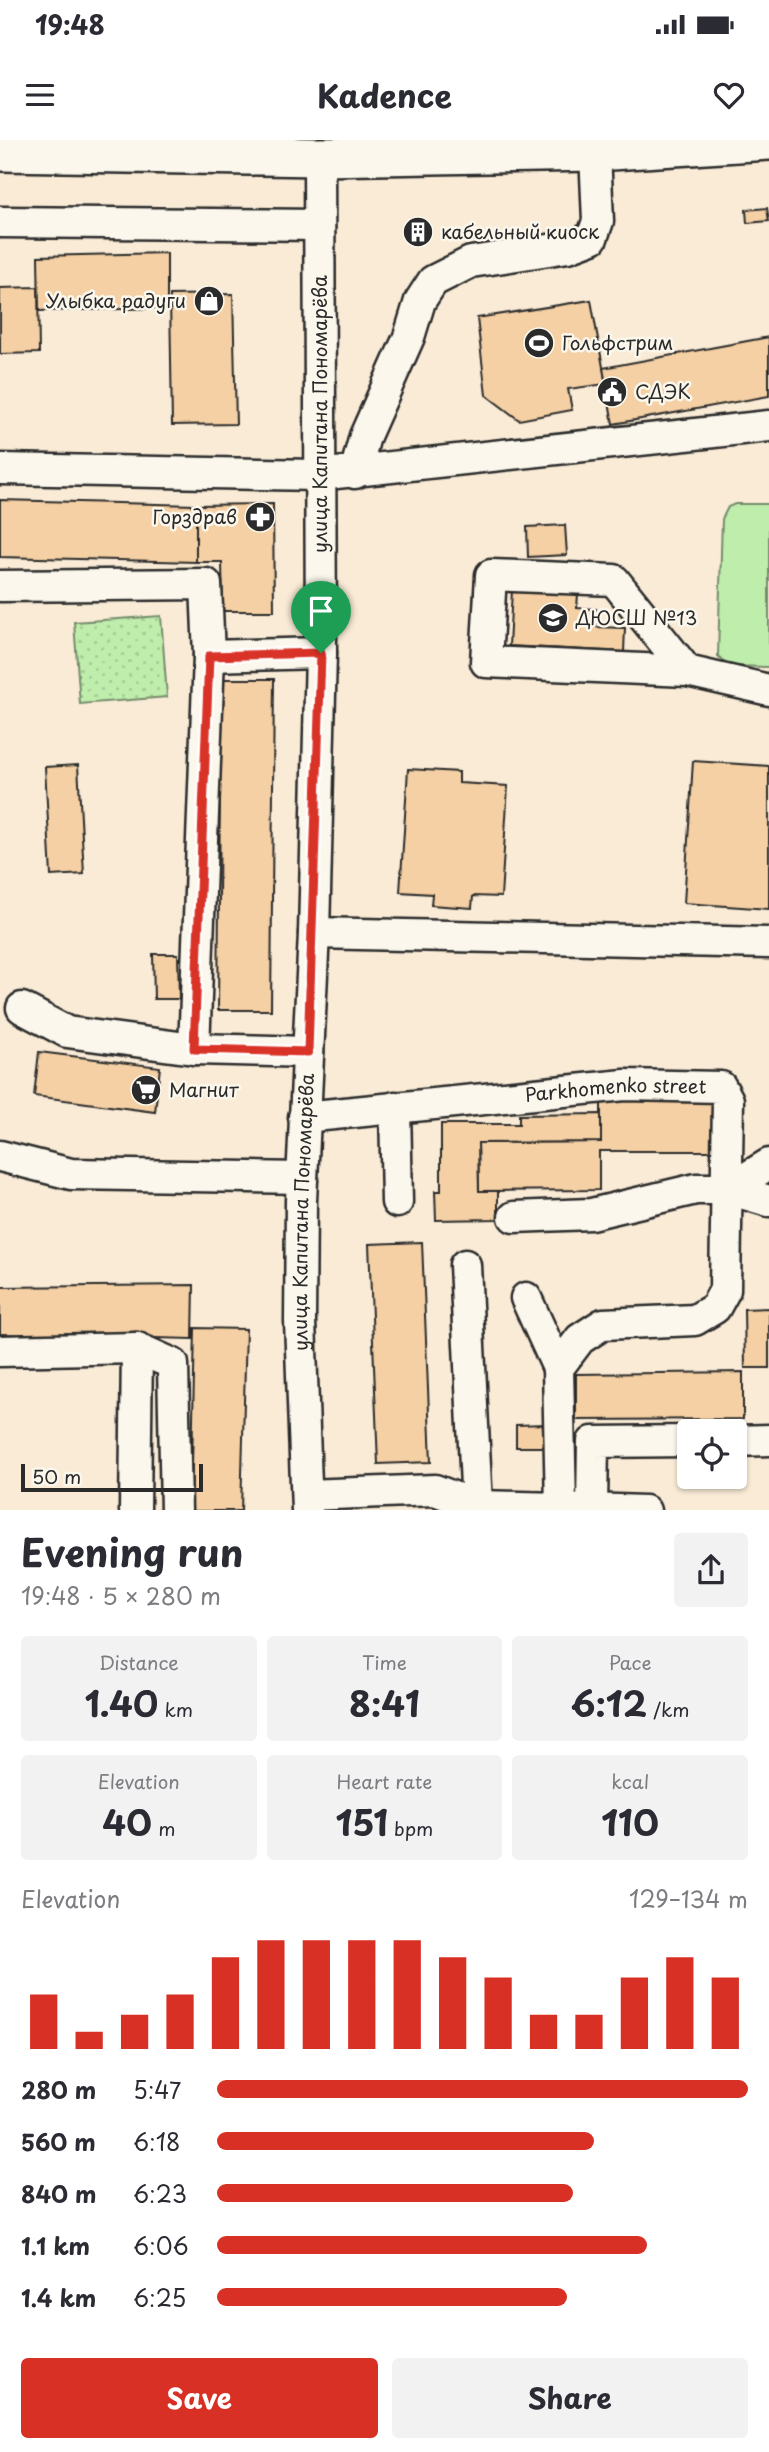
<!DOCTYPE html>
<meta charset="utf-8">
<style>
:root{--surface:#fff;--page:#f2f2f3;--text:#2b2b33;--muted:#7c7c81;--accent:#d93025}
body{margin:0;font-family:"Playpen Sans",sans-serif;background:var(--page);color:var(--text);height:100vh;display:flex;flex-direction:column;font-size:26px;white-space:nowrap}
*{box-sizing:border-box;margin:0}
p{font-size:23px;color:var(--muted)}
.icon{flex:none;width:38px;height:38px;fill:none;stroke:currentColor;stroke-width:2;stroke-linecap:round;stroke-linejoin:round}
.map{position:relative;height:1370px;overflow:hidden}
.side{display:flex;flex-direction:column;background:var(--surface);flex:1}
.side>*{flex:none}
.tools{position:absolute;left:677px;top:1279px;display:grid;gap:14px}
.tools a{display:grid;place-items:center;width:70px;height:70px;border-radius:7px;background:var(--surface);box-shadow:0 2px 5px #0004;font-size:35px}
.scale{position:absolute;left:21px;bottom:18px;width:182px;box-sizing:border-box;padding-left:7px;border:4px solid #2b2b2b;border-top:0;font-size:19px;line-height:24px;white-space:nowrap;color:#2b2b2b;-webkit-text-stroke:5px #fbf7ec;paint-order:stroke}
.pin{position:absolute;display:grid;place-items:center;width:60px;height:60px;color:#fff;margin:-72px -30px;border-radius:50% 50% 50% 0;rotate:-45deg;box-shadow:0 0 7px #0007}
.pin .icon{rotate:45deg}
.round{display:grid;place-items:center;flex:none;width:74px;height:74px;border-radius:7px;background:var(--page)}
.headline{display:flex;align-items:center;justify-content:space-between;height:119px;padding:0 21px}
h1{font-size:38px;font-weight:700;line-height:52px}
.metrics{display:grid;grid-template-columns:repeat(3,1fr);gap:10px;height:119px;padding:7px 21px}
.metrics div{display:grid;align-content:center;border-radius:7px;background:var(--page);text-align:center}
.metrics b{font-size:35px;font-weight:700}
.metrics small{font-size:19px;font-weight:400}
.metrics p{font-size:19px}
.chart{height:196px;padding:14px 21px}
.chart p{display:flex;justify-content:space-between}
.chart svg{width:100%;height:126px;margin-top:7px;stroke:var(--accent);stroke-width:6}
.button{display:flex;gap:14px;margin-top:auto;padding:14px 21px}
.button a{flex:1;height:80px;border-radius:7px;background:var(--accent);color:#fff;font-size:28px;font-weight:700;line-height:80px;text-align:center}
.button a+a{background:var(--page);color:var(--text)}
ul{padding:0 21px;list-style:none;font-size:23px}
li{display:grid;grid-template-columns:112px 84px 1fr;align-items:center;height:52px}
li i{height:18px;border-radius:9px;background:var(--accent)}
.status{display:flex;justify-content:space-between;align-items:center;height:49px;padding:0 35px;background:var(--surface);direction:ltr}
.status svg{height:19px;fill:currentColor}
header{display:flex;justify-content:space-between;align-items:center;height:91px;padding:0 21px;background:var(--surface);font-size:32px;font-weight:700}
.map>svg:first-child{display:block}
</style>
<div class="status"><b>19:48</b><svg viewBox="0 0 49 12"><path d="M0 12V9h3v3zM5 12V6h3v6zM10 12V3h3v9zM15 12V0h3v12zM26 1h20v11H26zM47 4h2v5h-2z"/></svg></div>
<header><svg class="icon" aria-label="menu" viewBox="0 0 24 24"><path d="M4 6h16M4 12h16M4 18h16"/></svg>Kadence<svg class="icon" aria-label="heart" viewBox="0 0 24 24"><path d="M12 20l-8-8c-3-5 5-10 8-4 3-6 11-1 8 4z"/></svg></header>
<div class="map">
<svg width="769" height="1371" viewBox="0 0 769 1371">
<defs>
<pattern id="park-dots" width="8" height="8" patternUnits="userSpaceOnUse" patternTransform="scale(1.75)"><rect width="8" height="8" fill="#bfedac"/><path d="M2 2h.1M6 6h.1" fill="none" stroke="#a4cb94" stroke-width="1.8" stroke-linecap="round"/></pattern>
</defs>
<rect width="100%" height="100%" fill="#f9ebd6"/>
<filter id="ink" filterUnits="userSpaceOnUse"><feTurbulence type="fractalNoise" baseFrequency=".0143" numOctaves="2"/><feDisplacementMap in="SourceGraphic" scale="14" xChannelSelector="R" yChannelSelector="G"/><feConvolveMatrix kernelMatrix="1 2 1 2 8 2 1 2 1" color-interpolation-filters="sRGB"/></filter>
<g filter="url(#ink)">
<path fill="url(#park-dots)" stroke="#758c6c" stroke-width="2" d="M161 476 167 557 80 564 74 482Z"/>
<path fill="#bfedac" stroke="#758c6c" stroke-width="2" d="M735 364H769V527L728 526 718 516 722 379 728 367Z"/>
<g fill="#f4d0a4" stroke="#2b2b2b" stroke-width="2">
<path d="M767 68 769 81 747 83 746 70Z"/>
<path d="M410 84H426L425 100H410Z"/>
<path d="M167 113V168L39 171 38 116Z"/>
<path d="M38 147 39 213 0 214V148Z"/>
<path d="M233 154 236 284 172 285 170 155Z"/>
<path d="M591 160 606 244 568 249 572 270 519 280 486 255 477 178Z"/>
<path d="M769 197V256L613 284 603 228Z"/>
<path d="M0 360 196 365V422L0 417Z"/>
<path d="M273 364 274 471H223L222 422H196V365Z"/>
<path d="M565 385 567 415 528 417 527 387Z"/>
<path d="M512 450 578 454 577 468 596 469V487L625 488 624 512 509 506Z"/>
<path d="M221 539H274L271 870H218Z"/>
<path d="M693 621 769 626V769L684 763Z"/>
<path d="M78 625 84 734 51 736 45 627Z"/>
<path d="M408 629 459 632V643L508 646 501 757 473 756 472 768 431 765 432 754 400 752Z"/>
<path d="M153 814H178L179 859H154Z"/>
<path d="M39 912 160 927 155 972 34 956Z"/>
<path d="M601 960H714V1011H599V1050L479 1051 478 1003 601 1002Z"/>
<path d="M601 974V1002L478 1003 479 1051H498V1079L436 1080 435 1051H441V984H519V975Z"/>
<path d="M422 1102 431 1322 378 1324 369 1104Z"/>
<path d="M194 1145 193 1199 0 1194V1147Z"/>
<path d="M769 1168V1228H745L744 1169Z"/>
<path d="M195 1188 246 1189 241 1371H191Z"/>
<path d="M743 1232V1279L576 1280V1234Z"/>
<path d="M546 1284 547 1307H516V1285Z"/>
</g>
<g fill="none" stroke-linecap="round" stroke-linejoin="round">
<g stroke="#2b2b2b" stroke-width="35">
<g id="minor">
<path d="M0 82 319 85"/>
<path d="M0 329 318 335 769 286"/>
<path d="M355 333 365 296 409 197 420 161 433 141 471 122 568 107 592 98 598 81 595 12"/>
<path d="M0 446 206 444 209 516 194 909 308 912"/>
<path d="M209 516 321 513"/>
<path d="M687 531 614 440 491 435 486 522 687 531 769 550"/>
<path d="M314 793 769 803"/>
<path d="M22 868 67 892 194 909"/>
<path d="M395 967 397 1062"/>
<path id="s1" d="M304 977 625 945 721 947 728 960 725 1150 715 1168 695 1180 603 1184 580 1199 558 1228 561 1368 645 1371"/>
<path d="M0 1016 71 1034 302 1038"/>
<path d="M728 1049 769 1024"/>
<path d="M514 1077 591 1074 696 1049H728L769 1061"/>
<path d="M465 1125 477 1366"/>
<path d="M526 1158 558 1228"/>
<path d="M0 1211 137 1208 173 1224 176 1371"/>
<path d="M735 1301 769 1300"/>
<path d="M307 1355 435 1350 477 1366 561 1368"/>
<path d="M592 1369 593 1302 690 1301"/>
<path d="M135 1371 137 1208"/>
<path id="s2" d="M307 1371 300 1181 301 1061 314 793 321 513 319 17"/>
</g>
</g>
<g stroke="#2b2b2b" stroke-width="42">
<path id="major" d="M0 12 319 17 595 12 769 1"/>
</g>
<use href="#minor" stroke="#fbf7ec" stroke-width="30"/>
<use href="#major" stroke="#fbf7ec" stroke-width="37"/>
</g>
</g>
<g fill="none" stroke-linecap="round" stroke-linejoin="round" filter="url(#ink)">
<g stroke="#fff" stroke-width="14">
<path id="route" d="M321 513 308 912 194 909 209 516Z"/>
</g>
<use href="#route" stroke="#d93025" stroke-width="9"/>
</g>
<defs>
<g id="building-disc" transform="scale(1.575)"><circle r="9.5" fill="#2b2b2b" stroke="#fbf7ec"/><path d="M-4-6H4V6H1V3H-1V6H-4ZM-2.5-4.3h1.7v1.8h-1.7ZM.8-4.3h1.7v1.8H.8ZM-2.5-1h1.7V.8h-1.7ZM.8-1h1.7V.8H.8Z" fill="#fff"/></g>
<g id="shop-disc" transform="scale(1.575)"><circle r="9.5" fill="#2b2b2b" stroke="#fbf7ec"/><path d="M-5-2.5h2.3a2.7 3.5 0 0 1 5.4 0H5L5.5 6h-11ZM-1.5-2.5h3a1.5 2.3 0 0 0-3 0Z" fill="#fff"/></g>
<g id="stadium-disc" transform="scale(1.575)"><circle r="9.5" fill="#2b2b2b" stroke="#fbf7ec"/><path d="M0-5a6.5 5 0 1 0 0 10a6.5 5 0 1 0 0-10ZM-3.5-1.8h7v3.6h-7Z" fill="#fff"/></g>
<g id="civic-disc" transform="scale(1.575)"><circle r="9.5" fill="#2b2b2b" stroke="#fbf7ec"/><path d="M-.6-6.5H3V-4.5H.6V-3L4-1V1h2V6H-6V1h2V-1L-.6-3ZM-1.2 2.5V6h2.4V2.5Z" fill="#fff"/></g>
<g id="pharmacy-disc" transform="scale(1.575)"><circle r="9.5" fill="#2b2b2b" stroke="#fbf7ec"/><path d="M-2-6h4v4h4v4h-4v4h-4v-4h-4v-4h4Z" fill="#fff"/></g>
<g id="school-disc" transform="scale(1.575)"><circle r="9.5" fill="#2b2b2b" stroke="#fbf7ec"/><path d="M0-5L7-2L0 1L-7-2ZM-4 1L0 2.5L4 1V4Q0 6-4 4Z" fill="#fff"/></g>
<g id="supermarket-disc" transform="scale(1.575)"><circle r="9.5" fill="#2b2b2b" stroke="#fbf7ec"/><path d="M-6-5.5h2.5l.6 2H6L4.5 2H-2.5L-4.4-4H-6ZM-1.5 3.2a1.3 1.3 0 1 0 .1 0ZM3 3.2a1.3 1.3 0 1 0 .1 0Z" fill="#fff"/></g>
</defs>
<g fill-rule="evenodd">
<use href="#building-disc" x="418" y="92"/>
<use href="#shop-disc" x="209" y="161"/>
<use href="#stadium-disc" x="539" y="203"/>
<use href="#civic-disc" x="612" y="252"/>
<use href="#pharmacy-disc" x="260" y="377"/>
<use href="#school-disc" x="553" y="478"/>
<use href="#supermarket-disc" x="146" y="950"/>
</g>
<g text-anchor="middle" stroke-width="5" stroke-linejoin="round" paint-order="stroke">
<g font-size="19" fill="#2b2b2b" stroke="#fbf7ec" text-anchor="start">
<text x="441" y="99">кабельный киоск</text>
<text x="186" y="168" text-anchor="end">Улыбка радуги</text>
<text x="562" y="210">Гольфстрим</text>
<text x="635" y="259">СДЭК</text>
<text x="237" y="384" text-anchor="end">Горздрав</text>
<text x="576" y="485">ДЮСШ №13</text>
<text x="169" y="957">Магнит</text>
</g>
<g font-size="19" fill="#2b2b2b" stroke="#fbf7ec">
<text transform="translate(320 274) rotate(-90)" y="7">улица Капитана Пономарёва</text>
<text dy="7" stroke="none"><textPath href="#s1" startOffset="313">Parkhomenko street</textPath></text>
<text dy="7" stroke="none"><textPath href="#s2" startOffset="299">улица Капитана Пономарёва</textPath></text>
</g>
</g>
</svg>
<div class="tools">
<a><svg class="icon" aria-label="locate" viewBox="0 0 24 24"><circle cx="12" cy="12" r="6"/><path d="M12 2v4M12 18v4M2 12h4M18 12h4"/></svg></a>
</div>
<div class="scale">50 m</div>
<div class="pin" style="left:321px;top:513px;background:#1e9e55"><svg class="icon" aria-label="arrive" viewBox="0 0 24 24"><path d="M6 21V4h12l-3 4 3 4H6"/></svg></div>
</div>
<section class="side">
<div class="headline"><div><h1>Evening run</h1><p>19:48 · 5 × 280 m</p></div><a class="round"><svg class="icon" aria-label="share" viewBox="0 0 24 24"><path d="M12 15V3M7 8l5-5 5 5M5 13v7h14v-7"/></svg></a></div>
<div class="metrics">
<div><p>Distance</p><b>1.40<small> km</small></b></div>
<div><p>Time</p><b>8:41</b></div>
<div><p>Pace</p><b>6:12<small> /km</small></b></div>
</div>
<div class="metrics">
<div><p>Elevation</p><b>40<small> m</small></b></div>
<div><p>Heart rate</p><b>151<small> bpm</small></b></div>
<div><p>kcal</p><b>110</b></div>
</div>
<div class="chart"><p><span>Elevation</span>129–134 m</p>
<svg viewBox="0 0 160 44" preserveAspectRatio="none"><path d="M5 44V25M15 44V38M25 44V32M35 44V25M45 44V12M55 44V6M65 44V6M75 44V6M85 44V6M95 44V12M105 44V19M115 44V32M125 44V32M135 44V19M145 44V12M155 44V19"/></svg>
</div>
<ul>
<li><b>280 m</b>5:47<i style="width:100%"></i></li>
<li><b>560 m</b>6:18<i style="width:71%"></i></li>
<li><b>840 m</b>6:23<i style="width:67%"></i></li>
<li><b>1.1 km</b>6:06<i style="width:81%"></i></li>
<li><b>1.4 km</b>6:25<i style="width:66%"></i></li>
</ul>
<div class="button"><a>Save</a><a>Share</a></div>
</section>
